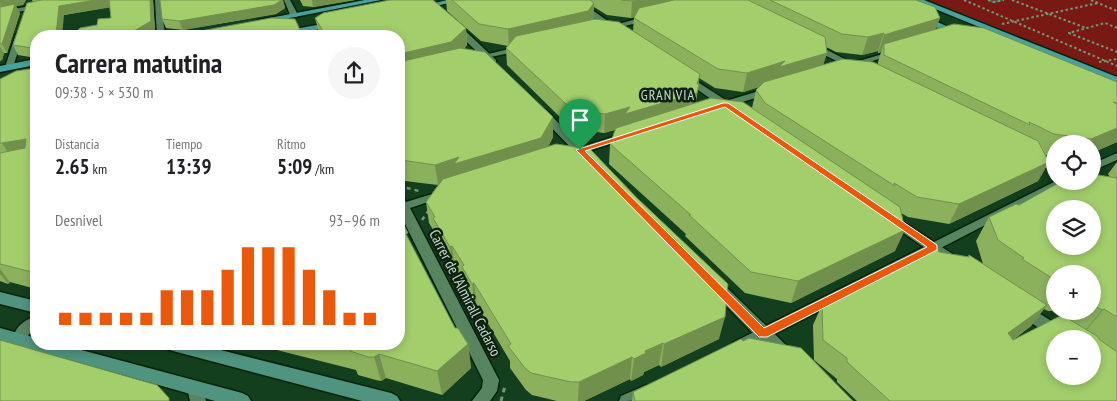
<!DOCTYPE html>
<html lang="es">
<meta charset="utf-8">
<style>
:root{--surface:#fff;--page:#f6f6f6;--text:#202124;--muted:#757577;--accent:#ea580c}
body{margin:0;font-family:"PT Sans Narrow",sans-serif;background:var(--page);color:var(--text);height:100vh;display:flex;flex-direction:column;font-size:19px;white-space:nowrap}
*{box-sizing:border-box;margin:0}
p{font-size:16px;color:var(--muted)}
.icon{flex:none;width:28px;height:28px;fill:none;stroke:currentColor;stroke-width:2;stroke-linecap:round;stroke-linejoin:round}
.map{position:relative;flex:1;overflow:hidden}
.details{position:absolute;left:30px;top:30px;width:375px;height:320px;display:flex;flex-direction:column;background:var(--surface);border-radius:20px;box-shadow:0 2px 8px #0003}
.details>*{flex:none}
.buttons{position:absolute;left:1046px;top:135px;display:grid;gap:10px}
.buttons a{display:grid;place-items:center;width:55px;height:55px;border-radius:50%;background:var(--surface);box-shadow:0 2px 8px #0003;font-size:25px}
.pin{position:absolute;display:grid;place-items:center;width:42px;height:42px;color:#fff;margin:-51px -21px;border-radius:50% 50% 50% 0;rotate:-45deg;box-shadow:0 0 5px #0007}
.pin .icon{rotate:45deg}
.round{display:grid;place-items:center;flex:none;width:52px;height:52px;border-radius:26px;background:var(--page)}
.summary{display:flex;align-items:center;justify-content:space-between;height:85px;padding:0 25px}
h1{font-size:28px;font-weight:800;line-height:38px}
.figures{display:grid;grid-template-columns:repeat(3,1fr);gap:8px;height:85px;padding:5px 25px}
.figures div{display:grid;align-content:center}
.figures b{font-size:21px;font-weight:800}
.figures small{font-size:14px;font-weight:400}
.figures p{font-size:14px}
.chart{height:140px;padding:10px 25px}
.chart p{display:flex;justify-content:space-between}
.chart svg{width:100%;height:90px;margin-top:5px;stroke:var(--accent);stroke-width:6}
.map>svg:first-child{display:block}
</style>
<div class="map">
<svg width="1117" height="401" viewBox="0 0 1117 401">
<rect width="100%" height="100%" fill="#133f1e"/>
<path fill="#781a13" d="M928 0H1117V76Z"/>
<g fill="none" stroke-linecap="round" stroke-linejoin="round">
<path stroke="#545646" stroke-width="2.5" d="M989 0 993 2 1001 0"/>
<g stroke="#03240b" stroke-width="3">
<g id="minor">
<path d="M155 0H161L165 36H157Z"/>
<path d="M284 0H290L298 15 297 17H291Z"/>
<path d="M38 5 40 6V8L0 15V11Z"/>
<path d="M648 16 652 18 651 20 607 30 603 28Z"/>
<path d="M302 28H308L312 36H304L301 30Z"/>
<path d="M16 34 23 36 13 67 12 69H6L5 67Z"/>
<path d="M810 44H816L852 63 893 51 897 53 851 68 810 48Z"/>
<path d="M521 46H524V50L476 60 472 58Z"/>
<path d="M769 88 773 91 772 93 722 108 717 105 719 103Z"/>
<path d="M626 133 631 136 629 138 572 156 567 153 568 151Z"/>
<path d="M1117 153V160L1092 171V164Z"/>
<path d="M1034 155 1055 165V172L1030 160 1029 158 1030 156Z"/>
<path d="M1056 181H1070L744 350 739 352 734 350 732 346 734 342Z"/>
<path d="M442 191 446 192 448 194 446 196 410 208 499 380 497 391 490 401H472L482 388 483 380 399 212V196L403 197 406 202Z"/>
<path d="M36 316V328L28 335 33 341 31 345 26 347 16 342 14 338C14 327 26 319 36 316Z"/>
<path d="M195 381 200 383 206 401H190L187 388 190 383Z"/>
<path d="M646 385 651 387 654 392C648 401 631 401 619 401L621 396Z"/>
</g>
</g>
<g stroke="#03240b" stroke-width="3">
<g id="tertiary">
<path d="M569 0H578L619 29 612 31Z"/>
<path d="M452 24H458L496 60V64H490L452 28Z"/>
<path d="M685 74 735 106V110H727L682 79V75Z"/>
<path d="M542 109 546 110 593 158 595 160 593 162H585L538 114 537 112 538 110Z"/>
<path d="M891 214 954 255 956 258 954 261H944L886 221 885 218Z"/>
<path d="M715 280 720 281 790 349 792 354 790 359 784 361 778 359 710 289 708 285 710 281Z"/>
<path d="M1023 303 1072 334 1074 339 1055 340 1018 313 1015 309 1018 305Z"/>
</g>
</g>
<g stroke="#03240b" stroke-width="3">
<g id="secondary">
<path d="M0 292 36 301V313L0 304Z"/>
<path d="M0 328 36 338V344H59L242 393 248 396 251 401H215L0 340Z"/>
<path d="M165 344H197L391 393 397 396 400 401H362L173 351 167 349Z"/>
</g>
</g>
<g stroke="#03240b" stroke-width="3">
<g id="primary">
<path d="M365 0H381L259 24 255 22 259 20Z"/>
<path d="M447 0H463L422 9 418 7Z"/>
<path d="M913 0H924L1117 77V83Z"/>
<path d="M918 16H924L962 33 955 35 918 20Z"/>
<path d="M334 22 338 24 337 26 284 36H268L272 33Z"/>
<path d="M36 59V65L0 72V66Z"/>
</g>
</g>
<g stroke="#76967c" stroke-width="2" stroke-dasharray="2.5 2.5" stroke-linecap="butt">
<path d="M964 0 1117 66"/>
<path d="M988 0 994 2 1004 0"/>
<path d="M1012 0 1086 28"/>
<path d="M1091 0 1117 11"/>
<path d="M1002 24 1098 3"/>
<path d="M1117 28 1105 23 1069 33 1117 52"/>
<path d="M1099 62 1117 59"/>
</g>
<g stroke="#76967c" stroke-width="2.5" stroke-dasharray="4 4" stroke-linecap="butt">
<path d="M399 186 419 191"/>
<path d="M422 220 429 210"/>
</g>
<g stroke="#76967c" stroke-width="3" stroke-dasharray="4.5 4.5" stroke-linecap="butt">
<path d="M147 344 161 347"/>
<path d="M501 401 505 386"/>
</g>
<use href="#minor" fill="#588560" fill-rule="evenodd"/>
<use href="#tertiary" fill="#588560" fill-rule="evenodd"/>
<use href="#secondary" fill="#50937e" fill-rule="evenodd"/>
<use href="#primary" fill="#48a19c" fill-rule="evenodd"/>
</g>
<g fill="#8bb15d" fill-rule="evenodd">
<path d="M0 0H26L23 5 16 6 20 13 7 53H4L2 60 0 61Z"/>
<path d="M32 0H153L155 31 97 25 111 18 110 7 64 15 36 36V58L18 55 13 45 33 2Z"/>
<path d="M160 0H283L285 8 276 14 183 30 166 28 162 19Z"/>
<path d="M300 0H355L313 7 303 6Z"/>
<path d="M446 0H916L935 30 1117 82V142L1092 153V144H1055V156L1045 155 1049 162 1038 181 949 224 908 217 901 213 895 251 791 303 745 293 685 236 686 234 609 164 610 144 615 130 604 133 575 129 566 123 507 65 506 48 508 46 481 41 447 11ZM594 7 607 15 631 18 634 17 633 31 594 19ZM826 47 836 52 862 55 878 51V53L881 52 878 62V65H823L827 53ZM699 78 715 88 743 92 759 87 756 90 752 108 696 103Z"/>
<path d="M315 18 466 28 467 45 464 49 553 137 548 147 719 339 661 367 659 365 644 372 643 375 631 381 630 379 584 401H557L532 395 526 390 510 368V361L477 305 475 306 465 289 464 282 455 268 453 269 436 239 435 233 429 223 426 202 438 185 405 181 401 179 399 174V36H320Z"/>
<path d="M36 68V289L10 282 8 284 0 281V79Z"/>
<path d="M1117 162V401H857L837 382V379L814 360 813 325 822 305 859 288 860 286 939 252 967 257 969 255 983 264 976 241 989 217 1019 205 1110 177 1108 174ZM1055 274H1092V311H1055ZM1044 309 1048 311H1052L1060 317 1013 340 1031 326Z"/>
<path d="M410 242 455 328 468 344 471 368 442 395 386 378 381 381 376 380 358 375 356 370 257 345 251 347 237 344H399Z"/>
<path d="M743 341 853 401H632L633 392Z"/>
</g>
<g fill="#71904c">
<path d="M0 0H26L23 5 16 6 20 13 7 53 2 44Z"/>
<path d="M96 0H110L113 7 64 15 62 36H56L59 6Z"/>
<path d="M150 0H153L155 31 145 36H98Z"/>
<path d="M282 0H283L285 8 276 14 183 30 179 21Z"/>
<path d="M312 0H355L313 7Z"/>
<path d="M638 0H709L631 18 632 1Z"/>
<path d="M594 3V20L509 47 508 29Z"/>
<path d="M940 18 933 36 884 44 881 52 878 53 884 35Z"/>
<path d="M466 28 467 45 454 59 399 72V54Z"/>
<path d="M884 33 878 51 862 55 868 37Z"/>
<path d="M0 46 4 53 2 60 0 61Z"/>
<path d="M36 47V56L32 48Z"/>
<path d="M827 53 821 71 775 82 743 92 747 73 785 61Z"/>
<path d="M700 74 696 103 604 133 605 114Z"/>
<path d="M553 117V137L542 158 438 185 435 165Z"/>
<path d="M1117 128V142L1092 153V144H1088L1091 139Z"/>
<path d="M26 139 36 155 14 161 2 143Z"/>
<path d="M1049 162 1038 181 949 224 959 204Z"/>
<path d="M905 230 895 251 791 303 798 281Z"/>
<path d="M452 246 455 268 453 269 450 247Z"/>
<path d="M0 269 10 282 8 284 0 274Z"/>
<path d="M474 283 477 305 475 306 472 284Z"/>
<path d="M1047 305 1031 326 993 354 1008 333Z"/>
<path d="M1104 309 1084 333 1082 334 1102 310Z"/>
<path d="M725 317 719 339 661 367 664 344Z"/>
<path d="M663 343 659 365 644 372 643 375 631 381 634 359 645 351Z"/>
<path d="M249 344H257V345L251 347Z"/>
<path d="M468 344 471 368 442 395 437 371Z"/>
<path d="M379 354 386 378 381 381 374 357Z"/>
<path d="M632 357 630 379 584 401H578L579 382Z"/>
</g>
<g fill="#a2ce6c" stroke="#71904c" fill-rule="evenodd">
<path d="M42 0H96L59 6 56 36H36V47L32 48 13 45 27 3Z"/>
<path d="M109 0H150L151 21 136 30 98 36H72L80 28 97 25 98 19 111 18Z"/>
<path d="M160 0H282L274 5 179 21 162 19Z"/>
<path d="M390 0H433L466 28 451 42 399 54V36H326L315 18 323 13Z"/>
<path d="M452 0H590L594 3 588 11 508 29 479 24Z"/>
<path d="M621 0H638L632 1Z"/>
<path d="M674 0H748L825 37 827 53 779 67 785 61 747 73 718 69 634 18 639 8Z"/>
<path d="M770 0H916L935 7 940 18 884 35V33L868 37 842 34Z"/>
<path d="M15 4 2 44H0V7Z"/>
<path d="M271 18 295 19 303 36H180L184 34Z"/>
<path d="M595 19 619 22 700 74 697 84H699L697 93 625 114 630 107 605 114 576 110 566 104 506 48 516 36Z"/>
<path d="M954 24 984 28 1117 82V103L1113 102 1117 104V128L1091 139 1054 134 1029 122 1030 125 884 55V44Z"/>
<path d="M460 48 485 52 553 117 541 138 454 164 459 157 435 165 401 160 399 159V62Z"/>
<path d="M843 59 873 62 1038 141 1049 162 959 204 917 197 894 183 895 186 765 103 756 90 764 82Z"/>
<path d="M36 68V273L0 264V153L25 148 26 139 2 143H0V79L16 71Z"/>
<path d="M711 98 743 102 900 207 905 230 798 281 751 272 689 215H691L610 144 616 128Z"/>
<path d="M556 144 590 149 637 198 728 284 725 317 664 344 663 343 645 351 646 353 634 359 632 357 579 382H571L531 373 525 368 508 346 511 344 474 283 472 284 462 267 464 265 452 246 450 247 433 218 435 217 426 202 443 179Z"/>
<path d="M1092 174 1117 178V317L1104 309 1102 310 1092 304V274H1055V280L1022 259 1024 258 998 240 989 217 1016 204 1019 205 1062 181H1092ZM1055 209H1092V246H1055Z"/>
<path d="M399 216 408 233 406 234 455 328H458L468 344 437 371 379 354 374 357H368L350 351V347L338 344H399Z"/>
<path d="M938 249 939 252 969 257V255L1047 305 1008 333 1013 340 1062 315 1097 336 1100 340 1117 352V401H890L847 362V358L823 340 822 305 862 287 860 286 885 271 929 250ZM1055 339H1092V376H1055Z"/>
<path d="M749 338 801 348 853 401H635L633 392 741 339 743 341Z"/>
<path d="M0 340 157 385 169 398V401H0Z"/>
</g>
<path fill="#ea580c" stroke="#fff" fill-rule="evenodd" d="M723 103H728L937 245V250L767 337H759L576 150ZM725 107 927 247 764 328 585 151Z"/>
<g text-anchor="middle" stroke-width="5" stroke-linejoin="round" paint-order="stroke">
<g font-size="14" letter-spacing="1" fill="#c7deca" stroke="#0f2113">
<text x="668" y="100">GRAN VIA</text>
</g>
<g font-size="15" fill="#c7deca" stroke="#0f2113">
<text transform="translate(465 293) rotate(63)" y="5">Carrer de l'Almirall Cadarso</text>
</g>
</g>
</svg>
<div class="buttons">
<a><svg class="icon" aria-label="locate" viewBox="0 0 24 24"><circle cx="12" cy="12" r="6"/><path d="M12 2v4M12 18v4M2 12h4M18 12h4"/></svg></a>
<a><svg class="icon" aria-label="layers" viewBox="0 0 24 24"><path d="M12 4l9 5-9 5-9-5zM3 14l9 5 9-5"/></svg></a>
<a>+</a>
<a>−</a>
</div>
<div class="pin" style="left:580px;top:150px;background:#1e9e55"><svg class="icon" aria-label="arrive" viewBox="0 0 24 24"><path d="M6 21V4h12l-3 4 3 4H6"/></svg></div>
<section class="details">
<div class="summary"><div><h1>Carrera matutina</h1><p>09:38 · 5 × 530 m</p></div><a class="round"><svg class="icon" aria-label="share" viewBox="0 0 24 24"><path d="M12 15V3M7 8l5-5 5 5M5 13v7h14v-7"/></svg></a></div>
<div class="figures">
<div><p>Distancia</p><b>2.65<small> km</small></b></div>
<div><p>Tiempo</p><b>13:39</b></div>
<div><p>Ritmo</p><b>5:09<small> /km</small></b></div>
</div>
<div class="chart"><p><span>Desnivel</span>93–96 m</p>
<svg viewBox="0 0 160 44" preserveAspectRatio="none"><path d="M5 44V38M15 44V38M25 44V38M35 44V38M45 44V38M55 44V27M65 44V27M75 44V27M85 44V17M95 44V6M105 44V6M115 44V6M125 44V17M135 44V27M145 44V38M155 44V38"/></svg>
</div>
</section>
</div>
